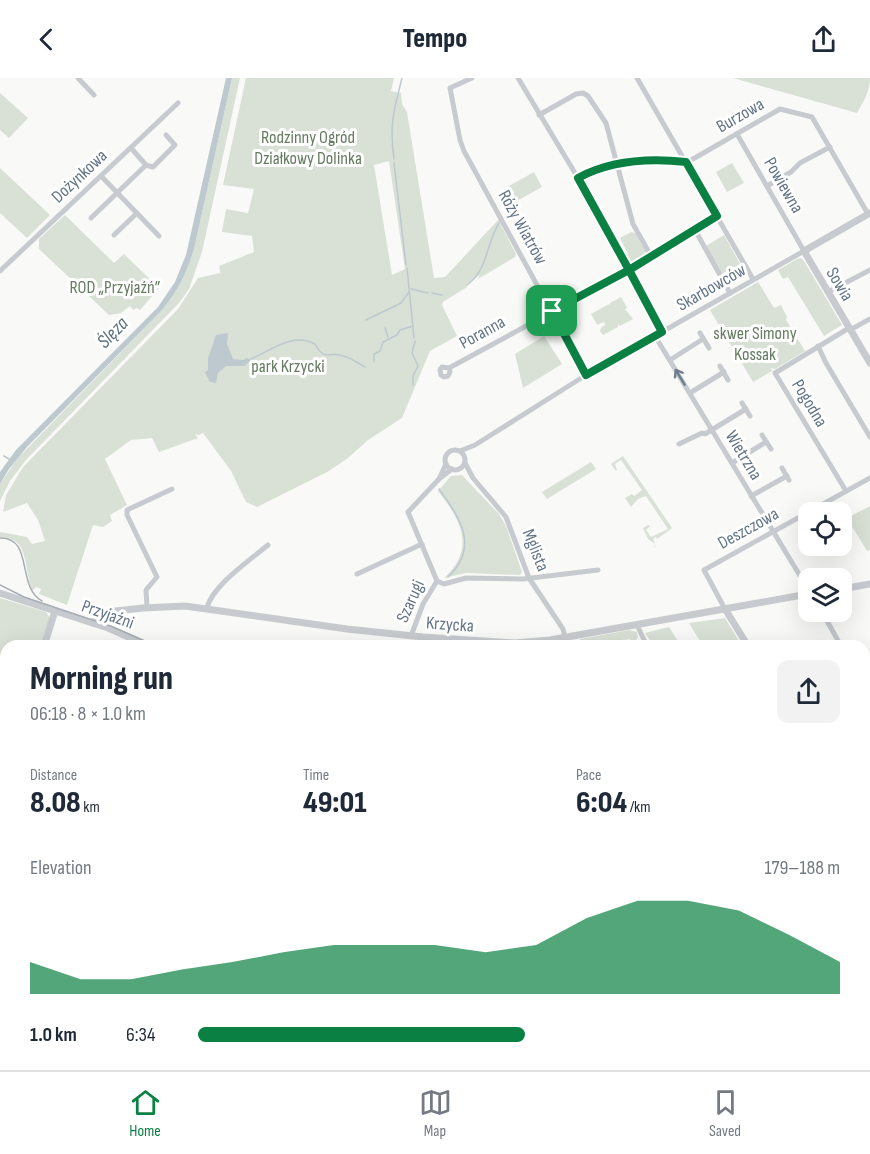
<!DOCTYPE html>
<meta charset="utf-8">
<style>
:root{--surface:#fff;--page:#f2f2f3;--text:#1f2937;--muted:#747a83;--line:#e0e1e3;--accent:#0b8043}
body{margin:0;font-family:"Sofia Sans Condensed",sans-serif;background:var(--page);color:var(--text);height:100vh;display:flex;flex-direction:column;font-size:22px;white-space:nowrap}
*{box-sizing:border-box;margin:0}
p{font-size:20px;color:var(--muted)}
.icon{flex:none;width:33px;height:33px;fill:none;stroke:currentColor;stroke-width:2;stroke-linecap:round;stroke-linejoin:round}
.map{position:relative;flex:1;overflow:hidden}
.side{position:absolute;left:0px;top:562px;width:870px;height:430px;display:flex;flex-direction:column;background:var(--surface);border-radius:18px 18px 0 0;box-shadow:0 6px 24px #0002}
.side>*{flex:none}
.tools{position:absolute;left:798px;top:424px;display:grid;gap:12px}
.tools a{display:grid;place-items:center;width:54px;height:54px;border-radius:12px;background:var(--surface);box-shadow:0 6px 24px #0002;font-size:30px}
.pin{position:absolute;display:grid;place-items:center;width:51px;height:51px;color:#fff;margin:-26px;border-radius:12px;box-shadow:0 3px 9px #0006}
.round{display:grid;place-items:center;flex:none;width:63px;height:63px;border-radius:12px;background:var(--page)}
.headline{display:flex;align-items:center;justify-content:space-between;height:102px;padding:0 30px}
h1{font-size:33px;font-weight:800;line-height:45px}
.figures{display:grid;grid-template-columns:repeat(3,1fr);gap:9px;height:102px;padding:6px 30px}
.figures div{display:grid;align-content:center}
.figures b{font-size:30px;font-weight:800}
.figures small{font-size:16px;font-weight:400}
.figures p{font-size:16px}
.chart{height:168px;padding:12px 30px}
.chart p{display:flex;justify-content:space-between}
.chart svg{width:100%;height:108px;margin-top:6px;fill:var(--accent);opacity:.7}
ul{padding:0 30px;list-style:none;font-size:20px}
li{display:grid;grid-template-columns:96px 72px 1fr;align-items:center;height:45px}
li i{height:15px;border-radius:8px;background:var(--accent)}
header{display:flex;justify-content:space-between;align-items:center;height:78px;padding:0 30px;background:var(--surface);font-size:27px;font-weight:800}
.menu{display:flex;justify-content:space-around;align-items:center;height:84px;border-top:2px solid var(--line);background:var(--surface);font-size:16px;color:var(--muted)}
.menu a{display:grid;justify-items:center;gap:3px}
.menu .active{color:var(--accent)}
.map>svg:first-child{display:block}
</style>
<header><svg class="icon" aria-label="back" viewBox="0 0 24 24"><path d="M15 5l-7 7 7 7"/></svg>Tempo<svg class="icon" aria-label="share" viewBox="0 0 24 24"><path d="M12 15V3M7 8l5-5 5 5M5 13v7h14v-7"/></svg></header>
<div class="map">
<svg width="870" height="992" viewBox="0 0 870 992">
<rect width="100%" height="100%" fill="#f9faf7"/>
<g fill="#d9e0d6" fill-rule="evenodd">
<path d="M232 0H240L202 174 189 211 179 225 26 382 10 403 0 423V406L17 381 162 232C178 213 187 195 194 171Z"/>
<path d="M246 0H394L391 13 401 15 402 26 407 34 434 200 445 199 499 141 501 147 516 176 515 179 478 201 480 197 467 206V209L443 224 442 227 457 258 430 273 402 340 368 362 348 380 327 394 257 429 246 424 231 393 203 355 199 357 195 356 198 360 159 374 152 360 131 362 105 381 127 427 110 437 112 443 103 449 93 447 67 527 39 516 41 511 36 509 32 513C24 493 30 458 0 459V454L27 459 32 466 45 463 38 442 27 425 3 434 6 417 23 389 178 231 198 200 220 195 221 198 219 188 254 174 252 158 222 154 226 131 248 135 254 111 223 107ZM389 83 405 191 392 197 374 87Z"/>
<path d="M733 0H870C870 13 864 23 857 35Z"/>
<path d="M0 15 28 40 9 60 0 52Z"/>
<path d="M732 85 744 105 727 114 716 94Z"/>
<path d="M0 90 50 137 27 160 0 135Z"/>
<path d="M534 94 542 109 515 124 507 109Z"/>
<path d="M65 137 114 185 124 176 159 210 140 232 136 230 133 232 130 228 121 235 109 237 39 171V161Z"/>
<path d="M631 154 635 155 648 177 632 188 626 178 628 176 620 160Z"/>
<path d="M724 157 747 198 741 201 734 189 722 196 706 168Z"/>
<path d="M797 181 801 180 804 183 842 247 824 258 788 199 783 201 778 192Z"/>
<path d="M758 204 774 230 781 227 787 239 786 242 805 273 775 291 771 290 772 293 753 304 710 232Z"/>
<path d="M621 219 627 230 625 231 633 241 620 248 618 246V249L603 257 600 253 601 250 605 247 604 244 597 247 591 236 609 226 610 228V225Z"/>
<path d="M544 258 562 286 523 310 515 276Z"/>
<path d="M623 378 672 450 657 461 656 459 653 461C654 464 657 467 654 470L655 466 648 461 643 450 648 447 650 448 646 452 651 459 668 451 646 418 638 421 631 429 625 420 632 416 634 418 642 412 621 382 615 386 617 392 616 393 611 386Z"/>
<path d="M591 384 596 391 547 421 542 414Z"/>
<path d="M462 397 499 436 506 448 522 494 520 497 466 495 444 500C477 470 460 441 438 413L451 398Z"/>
<path d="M870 428V472L867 473 847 440Z"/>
<path d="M0 520 46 534 50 540 41 568H6V816L0 819Z"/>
<path d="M725 540 739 563 729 568H703L689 545Z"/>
<path d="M669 549 681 568H654L645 555Z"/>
<path d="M629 552 637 554 638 559 636 562 631 564 630 561 579 568 580 561Z"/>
<path d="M612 987H739L737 992H605Z"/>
</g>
<g fill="#bdc9cf">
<path d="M226 0H232L194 171C187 195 178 213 162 232L27 369 9 391 0 406V394L16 372 158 229 175 204 186 177Z"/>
<path d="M228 255 227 266 233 281 243 282 247 280 251 282 244 288H226L218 295 216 305 210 304 205 294 208 292V280L216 257Z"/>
</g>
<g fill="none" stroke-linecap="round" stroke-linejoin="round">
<g stroke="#bdc9cf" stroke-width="1.5">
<path d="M394 81C389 45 394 33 402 0"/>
<path d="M394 85 406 187"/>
<path d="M407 190 414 260"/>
<path d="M467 207C488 192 486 166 499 145"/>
<path d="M411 211 428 215"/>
<path d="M432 215 442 217"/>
<path d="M366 242 401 225 409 214"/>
<path d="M385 250 388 259"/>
<path d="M251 281C272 272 293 254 315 266 325 284 328 273 343 278 351 280 358 285 365 289"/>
<path d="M374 284V276L380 273 383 264 397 257 400 252 413 248"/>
<path d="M413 307V298L418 288 412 275 415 263"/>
<path d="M4 378 9 381"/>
<path d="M439 411C460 439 480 469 448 499"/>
</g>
<g stroke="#b7bcc1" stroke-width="11">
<g id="primary">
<path d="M864 788 870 784"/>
<path d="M864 799 870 795"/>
<path d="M561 992 569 987"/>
<path d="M576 992 584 987"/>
</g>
</g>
<g stroke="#c7cbcf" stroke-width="5">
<path d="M78 0 94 17"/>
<path d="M472 0 450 10 460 62 464 73 586 297"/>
<path d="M518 0 578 100 662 254"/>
<path d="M637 0 753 201"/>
<path d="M539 37 576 16 583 15 588 18 606 45 633 146 651 178"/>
<path d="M131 70 146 87 153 89 175 67 166 57"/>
<path d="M686 85 780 31 812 39 868 136"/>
<path d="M101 98 159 158"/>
<path d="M578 100C611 83 650 80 686 85"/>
<path d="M767 108 791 94 800 85 830 69"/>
<path d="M91 140 146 87"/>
<path d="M695 152 730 215"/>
<path d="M114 157 137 135"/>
<path d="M0 193 178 25"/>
<path d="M828 214 870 192"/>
<path d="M850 252 870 241"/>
<path d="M700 255 709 270"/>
<path d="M655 258 808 511"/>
<path d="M818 268 826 285 870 359"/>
<path d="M670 282 703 261"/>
<path d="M720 288 728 302"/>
<path d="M449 290 450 294 448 298 444 299 441 297 440 292 442 289 449 290 629 192 717 138"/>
<path d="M690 315 724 294"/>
<path d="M742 325 750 338"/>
<path d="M762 357 771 371"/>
<path d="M679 366 702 355 705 356 746 331"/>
<circle cx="455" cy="382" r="10"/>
<path d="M460 373 475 367 586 297 804 173 737 56"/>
<path d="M465 385 473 400 506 439 529 500 563 551 565 559"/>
<path d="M732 385 766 364"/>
<path d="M782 390 789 402"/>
<path d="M439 401 446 386"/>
<path d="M846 413 775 295 849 250"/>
<path d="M751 418 787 398"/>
<path d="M357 496 422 466"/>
<path d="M437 503 444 506 466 500 523 501 598 492"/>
<path d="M437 503 408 434 439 401 452 391"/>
<path d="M147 529 146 512 157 499 127 437V432L172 411"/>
<path d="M207 530C212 508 250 482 268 467"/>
<path d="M725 531 704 492 870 400"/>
<path d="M822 534 841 568"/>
<path d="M637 547 647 568"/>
<path d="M411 558 423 526 437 503"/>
<path d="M864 612 870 623"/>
<path d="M864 675 870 671"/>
<path d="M0 824 6 821"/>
<path d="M864 867 870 863"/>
<path d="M280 987 281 992"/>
<path d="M863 987 866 992"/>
<path d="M767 992 768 987"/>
<path d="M802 992 804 987"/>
</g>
<g stroke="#c7cbcf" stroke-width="7">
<path d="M870 135 804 173 870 285"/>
<path d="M842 511 870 506"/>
<path d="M0 515 108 550 149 568"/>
<path d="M725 531 748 568"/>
<path d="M93 545 97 538 106 534 143 530 185 528 347 551 423 559 515 565 550 562 808 516"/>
<path d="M44 568 55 533"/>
<path d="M864 760 870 770"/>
<path d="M166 987 168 992"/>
</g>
<use href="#primary" stroke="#fff" stroke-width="8"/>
<g stroke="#a7adb4" stroke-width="1.5">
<path d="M0 460C34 459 16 509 42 523"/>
<path d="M0 507 24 519 113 549 156 568"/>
<path d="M864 780 870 776"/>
</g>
</g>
<defs><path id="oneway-shaft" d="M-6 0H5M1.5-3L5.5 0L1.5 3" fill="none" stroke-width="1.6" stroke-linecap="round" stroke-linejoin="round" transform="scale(1.5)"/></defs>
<use stroke="#6c7d8c" href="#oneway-shaft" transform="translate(680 299) rotate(-121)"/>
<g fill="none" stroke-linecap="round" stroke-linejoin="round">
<g stroke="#fff" stroke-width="12">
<path id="route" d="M552 233 586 297 662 254 629 192 717 138 686 84C649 80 611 82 578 100L629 192 552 233"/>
</g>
<use href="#route" stroke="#0b8043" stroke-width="8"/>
</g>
<g text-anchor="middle" stroke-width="6" stroke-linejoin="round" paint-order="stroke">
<g font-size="18" fill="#627485" stroke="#fff">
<text transform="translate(740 37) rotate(-30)" y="6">Burzowa</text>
<text transform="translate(79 98) rotate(-43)" y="6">Dożynkowa</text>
<text transform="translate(784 107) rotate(60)" y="6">Powiewna</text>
<text transform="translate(523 149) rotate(61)" y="6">Róży Wiatrów</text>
<text transform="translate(840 206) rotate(59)" y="6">Sowia</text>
<text transform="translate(711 209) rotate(-30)" y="6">Skarbowców</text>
<text transform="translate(482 254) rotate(-29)" y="6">Poranna</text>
<text transform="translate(810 325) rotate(59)" y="6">Pogodna</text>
<text transform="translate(744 377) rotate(59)" y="6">Wietrzna</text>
<text transform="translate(748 450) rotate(-29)" y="6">Deszczowa</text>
<text transform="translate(536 472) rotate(68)" y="6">Mglista</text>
<text transform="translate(410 523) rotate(-66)" y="6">Szarugi</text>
<text transform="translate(108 536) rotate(20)" y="6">Przyjaźni</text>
<text transform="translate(450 546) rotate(4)" y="6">Krzycka</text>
</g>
<g font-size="18" fill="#667b61" stroke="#fff">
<text x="308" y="65">Rodzinny Ogród<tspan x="308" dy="21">Działkowy Dolinka</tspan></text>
<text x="115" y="215">ROD „Przyjaźń”</text>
<text x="755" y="261">skwer Simony<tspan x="755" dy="21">Kossak</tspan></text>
<text x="288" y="294">park Krzycki</text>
</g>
<g font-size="20" font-style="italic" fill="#5d747e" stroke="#fff">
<text transform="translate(112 254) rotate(-46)" y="7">Ślęza</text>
</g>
</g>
</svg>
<div class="tools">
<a><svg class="icon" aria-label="locate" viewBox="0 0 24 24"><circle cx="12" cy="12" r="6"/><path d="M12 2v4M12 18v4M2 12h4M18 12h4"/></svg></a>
<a><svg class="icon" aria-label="layers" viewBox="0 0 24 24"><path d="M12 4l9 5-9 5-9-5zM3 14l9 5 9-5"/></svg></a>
</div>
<div class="pin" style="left:552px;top:233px;background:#1e9e55"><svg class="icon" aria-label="arrive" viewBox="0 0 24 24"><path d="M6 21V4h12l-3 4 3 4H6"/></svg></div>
<section class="side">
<div class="headline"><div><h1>Morning run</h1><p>06:18 · 8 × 1.0 km</p></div><a class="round"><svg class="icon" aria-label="share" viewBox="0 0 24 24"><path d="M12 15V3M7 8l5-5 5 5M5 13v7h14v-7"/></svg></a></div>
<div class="figures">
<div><p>Distance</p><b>8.08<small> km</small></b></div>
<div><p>Time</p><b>49:01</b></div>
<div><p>Pace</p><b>6:04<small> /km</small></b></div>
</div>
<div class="chart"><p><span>Elevation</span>179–188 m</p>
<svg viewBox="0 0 160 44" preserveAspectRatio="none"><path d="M0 44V31L10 38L20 38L30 34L40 31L50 27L60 24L70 24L80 24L90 27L100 24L110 13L120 6L130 6L140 10L150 20L160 31V44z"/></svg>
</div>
<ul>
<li><b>1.0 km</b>6:34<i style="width:51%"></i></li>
</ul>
</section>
</div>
<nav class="menu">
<a class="active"><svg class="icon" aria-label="home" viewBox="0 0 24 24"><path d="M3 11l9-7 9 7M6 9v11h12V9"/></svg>Home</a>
<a><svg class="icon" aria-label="map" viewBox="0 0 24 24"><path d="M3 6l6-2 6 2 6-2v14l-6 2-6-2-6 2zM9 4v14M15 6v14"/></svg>Map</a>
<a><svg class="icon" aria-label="saved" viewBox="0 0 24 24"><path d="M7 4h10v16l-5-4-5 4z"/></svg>Saved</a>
</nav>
